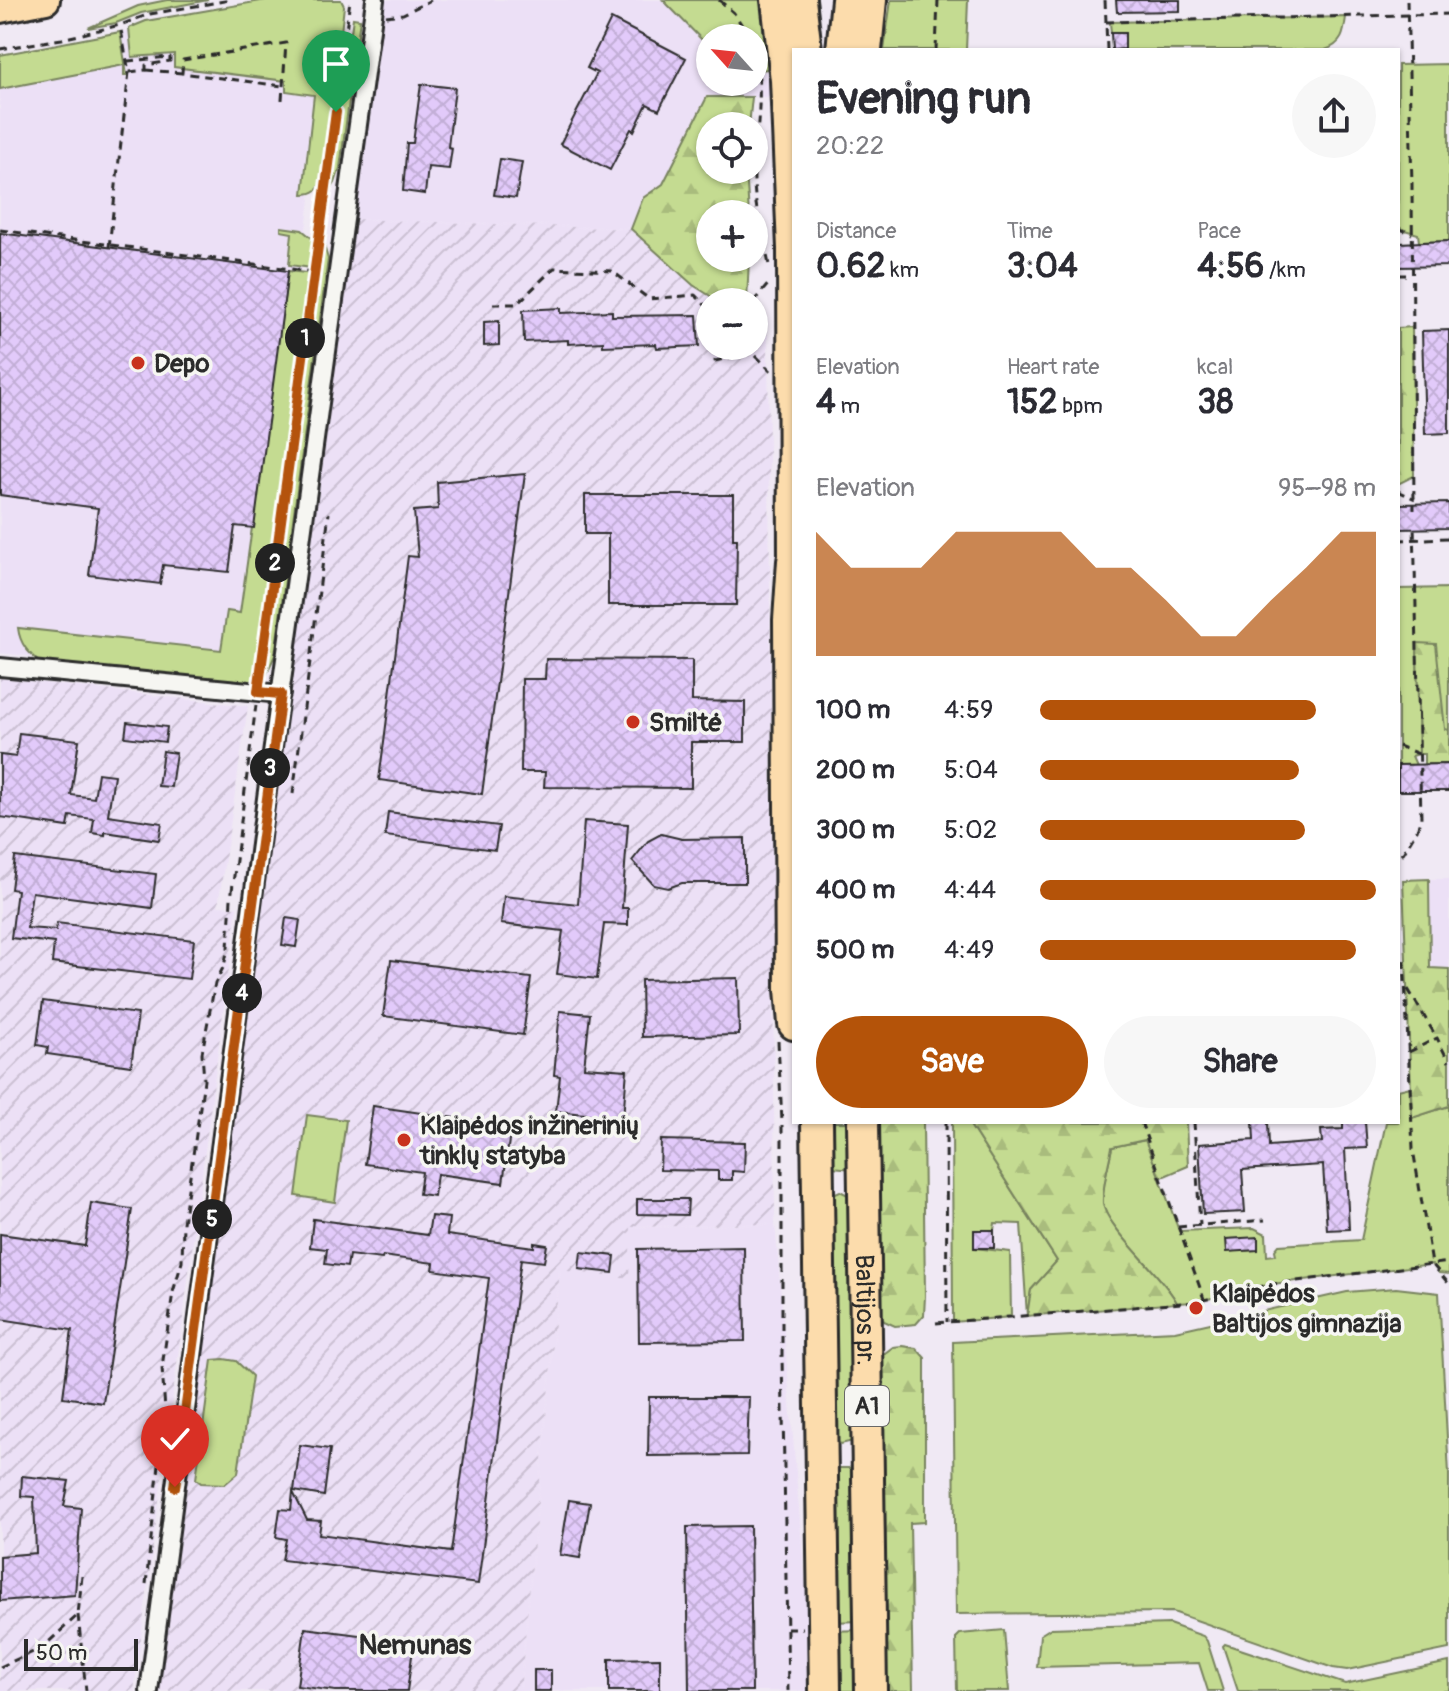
<!DOCTYPE html>
<meta charset="utf-8">
<style>
:root{--surface:#fff;--page:#f7f7f7;--text:#2b2b33;--muted:#7c7c81;--accent:#b45309}
body{margin:0;font-family:Pangolin,sans-serif;background:var(--page);color:var(--text);height:100vh;display:flex;flex-direction:column;font-size:30px;white-space:nowrap}
*{box-sizing:border-box;margin:0}
p{font-size:26px;color:var(--muted)}
.icon{flex:none;width:44px;height:44px;fill:none;stroke:currentColor;stroke-width:2;stroke-linecap:round;stroke-linejoin:round}
.map{position:relative;flex:1;overflow:hidden}
.side{position:absolute;left:792px;top:48px;width:608px;height:1076px;display:flex;flex-direction:column;background:var(--surface);border-radius:0px;box-shadow:0 2px 6px #0004}
.side>*{flex:none}
.needle{width:52px;rotate:297deg}
.controls{position:absolute;left:696px;top:24px;display:grid;gap:16px}
.controls a{display:grid;place-items:center;width:72px;height:72px;border-radius:50%;background:var(--surface);box-shadow:0 2px 6px #0004;font-size:40px}
.scale{position:absolute;left:24px;bottom:20px;width:114px;box-sizing:border-box;padding-left:8px;border:4px solid #2b2b2b;border-top:0;font-size:22px;line-height:28px;white-space:nowrap;color:#2b2b2b;-webkit-text-stroke:6px #f6f6f2;paint-order:stroke}
.pin{position:absolute;display:grid;place-items:center;width:68px;height:68px;color:#fff;margin:-82px -34px;border-radius:50% 50% 50% 0;rotate:-45deg;box-shadow:0 0 8px #0007}
.pin .icon{rotate:45deg}
.km{position:absolute;width:40px;height:40px;margin:-20px;border-radius:50%;background:#222;color:#fff;font-size:22px;line-height:40px;text-align:center}
.round{display:grid;place-items:center;flex:none;width:84px;height:84px;border-radius:42px;background:var(--page)}
.head{display:flex;align-items:center;justify-content:space-between;height:136px;padding:0 24px}
h1{font-size:44px;font-weight:700;line-height:60px}
.figures{display:grid;grid-template-columns:repeat(3,1fr);gap:12px;height:136px;padding:8px 24px}
.figures div{display:grid;align-content:center}
.figures b{font-size:34px;font-weight:700}
.figures small{font-size:22px;font-weight:400}
.figures p{font-size:22px}
.chart{height:224px;padding:16px 24px}
.chart p{display:flex;justify-content:space-between}
.chart svg{width:100%;height:144px;margin-top:8px;fill:var(--accent);opacity:.7}
.action{display:flex;gap:16px;margin-top:auto;padding:16px 24px}
.action a{flex:1;height:92px;border-radius:48px;background:var(--accent);color:#fff;font-size:32px;font-weight:700;line-height:92px;text-align:center}
.action a+a{background:var(--page);color:var(--text)}
ul{padding:0 24px;list-style:none;font-size:26px}
li{display:grid;grid-template-columns:128px 96px 1fr;align-items:center;height:60px}
li i{height:20px;border-radius:10px;background:var(--accent)}
.map>svg:first-child{display:block}
</style>
<div class="map">
<svg width="1449" height="1691" viewBox="0 0 1449 1691">
<defs>
<pattern id="industrial-furrows" width="10" height="10" patternUnits="userSpaceOnUse" patternTransform="scale(2)"><rect width="10" height="10" fill="#ece0f6"/><path d="M-1 1l2-2M0 10L10 0M9 11l2-2" fill="none" stroke="#cbc0d3"/></pattern>
<pattern id="forest-firs" width="22" height="20" patternUnits="userSpaceOnUse" patternTransform="scale(2)"><rect width="22" height="20" fill="#c4db91"/><path d="M5 1l3.5 6h-7zM16 11l3.5 6h-7z" fill="#a9bc7d"/></pattern>
<pattern id="building-cross-hatch" width="8" height="8" patternUnits="userSpaceOnUse" patternTransform="scale(2)"><rect width="8" height="8" fill="#e2cafa"/><path d="M0 0l8 8M0 8l8-8" fill="none" stroke="#c2aed6"/></pattern>
</defs>
<rect width="100%" height="100%" fill="#f0e9f4"/>
<filter id="ink" filterUnits="userSpaceOnUse"><feTurbulence type="fractalNoise" baseFrequency=".0125" numOctaves="2"/><feDisplacementMap in="SourceGraphic" scale="16" xChannelSelector="R" yChannelSelector="G"/><feConvolveMatrix kernelMatrix="1 2 1 2 8 2 1 2 1" color-interpolation-filters="sRGB"/></filter>
<g filter="url(#ink)">
<g fill="#ece0f6" fill-rule="evenodd">
<path d="M287 0 335 11 246 679 0 653V55Z"/>
<path d="M383 0H763L776 97H707L663 185 643 199 631 229 354 219ZM710 38H754V82H710Z"/>
<path d="M1429 879H1449V969H1430Z"/>
<path d="M775 1224 809 1628 810 1691H520L560 1270 631 1227Z"/>
</g>
<g fill="url(#industrial-furrows)">
<path d="M354 219 631 229 693 285 720 302H710V346H754V325L768 335 775 1224 631 1227 629 1279 560 1270 520 1691H159Z"/>
<path d="M0 678 248 706 218 906 237 907 134 1691H0Z"/>
</g>
<g fill="#c4db91" stroke="#78835e" stroke-width="2">
<path d="M167 0H208L141 13 116 23 88 28 138 6Z"/>
<path d="M266 0H341L344 6 324 179C319 189 315 194 303 194L314 95 286 91V81L174 67V54L132 57 129 28 146 21Z"/>
<path d="M663 0H763L773 61 767 69 754 71V38H710V48Z"/>
<path d="M891 0H968L966 50H884Z"/>
<path d="M1346 17C1344 33 1343 44 1325 50H1125V33H1111L1110 22Z"/>
<path d="M353 18 360 19 340 168 335 183 328 193Z"/>
<path d="M120 32 127 75H124V65L0 89V55Z"/>
<path d="M1449 64V241L1419 242 1418 234 1398 228V65Z"/>
<path d="M281 227 302 230 313 239 312 268 289 265 292 233 281 231Z"/>
<path d="M323 242 328 259 275 655 266 675Z"/>
<path d="M288 271 306 273 311 277 258 681 246 682 41 664C29 653 20 645 18 628L221 650 227 611 240 613Z"/>
<path d="M1449 588V730H1445L1417 644 1419 754 1412 756 1416 765H1398V589Z"/>
<path d="M1410 1087 1412 1118 1449 1106V1274L1439 1273 1432 1264 1272 1284 1195 1302 1177 1303C1164 1276 1105 1227 1103 1203 1102 1185 1109 1164 1112 1147L1146 1140 1179 1231 1254 1228 1266 1234 1267 1256 1276 1255 1275 1250 1279 1245 1361 1240 1386 1122H1398V1090Z"/>
<path d="M307 1115 346 1120 335 1202 296 1196Z"/>
<path d="M827 1122H851L853 1169 832 1167Z"/>
<path d="M952 1122H968L1057 1261 1031 1290 1027 1316 1021 1224 995 1223 994 1230 974 1231 975 1248 1010 1252 1011 1317 953 1322Z"/>
<path d="M840 1191 850 1196 853 1441 841 1444 836 1442 831 1195Z"/>
<path d="M1396 1288 1439 1293 1449 1474V1649L1347 1670 1333 1668 1173 1612 956 1614 953 1342 1175 1331 1347 1292Z"/>
<path d="M224 1359 236 1361 252 1376 238 1473 225 1484 201 1483 196 1479 212 1360Z"/>
<path d="M856 1464 859 1621 833 1622 835 1468H849Z"/>
<path d="M1169 1624 1203 1636 1207 1641 1223 1691H1208L1199 1663 1037 1667 1040 1635 1051 1628Z"/>
<path d="M859 1630 860 1691H834L833 1631Z"/>
<path d="M1004 1630 1009 1691H957L956 1638 960 1634Z"/>
<path d="M1225 1644 1345 1684 1449 1662V1691H1238L1223 1646Z"/>
</g>
<g fill="url(#forest-firs)" stroke="#78835e" stroke-width="2">
<path d="M707 97H752L749 126H710V170H746L749 214H710V258H749L747 302H720L693 285 631 229 643 198 663 184Z"/>
<path d="M1412 327 1414 476 1398 484V328Z"/>
<path d="M1417 643 1436 644 1445 729 1449 730V764H1424V754H1419Z"/>
<path d="M1429 879 1430 968 1449 969V1106L1412 1118 1403 880Z"/>
<path d="M879 1122H923L925 1296 924 1315 916 1324 895 1326 884 1321 880 1314Z"/>
<path d="M968 1122H1186L1188 1166 1160 1178 1145 1140 1112 1147C1109 1164 1102 1185 1103 1203 1105 1227 1164 1276 1177 1303L1027 1316 1031 1290 1057 1261Z"/>
<path d="M902 1346 916 1348 925 1358V1522L910 1523 913 1691H886L881 1356 893 1347Z"/>
</g>
<g fill="url(#building-cross-hatch)" stroke="#2b2b2b" stroke-width="2">
<path d="M1116 0H1180V11L1117 12Z"/>
<path d="M611 19 686 58 659 110 647 104 634 131 631 129 610 170 560 144 597 73 587 68Z"/>
<path d="M1111 33H1125V49L1112 50Z"/>
<path d="M421 84 455 88 448 147 452 148 449 169 428 167 425 194 403 191 407 143H413Z"/>
<path d="M500 159 522 162 516 198 494 195Z"/>
<path d="M0 233 288 271 254 528 235 526 229 572 163 565 160 584 89 575 98 508 0 495Z"/>
<path d="M1449 241V266L1398 267V243Z"/>
<path d="M561 308V313L612 311V316L697 315 699 346 657 348 656 344 603 346V342L568 344V340L524 342 523 310Z"/>
<path d="M499 321V345L484 346V322Z"/>
<path d="M1449 330V433L1425 434 1422 331Z"/>
<path d="M525 474 482 794 379 780 408 556 418 557 414 511 438 509 437 482Z"/>
<path d="M585 495H733V539H737L736 605H608V534H585Z"/>
<path d="M1449 503V528L1398 529V504Z"/>
<path d="M546 659 692 660V701L745 702V742H691V788L544 787 545 772H521L522 679H545Z"/>
<path d="M127 722 167 727 165 742 125 737Z"/>
<path d="M19 733 79 740 71 795 94 798 98 773 114 775 108 815 162 823 159 840 105 832V835L92 833 94 819 70 816 68 827 0 817V755L16 757Z"/>
<path d="M163 751 176 753 171 787 158 786Z"/>
<path d="M1449 764V791H1398V765Z"/>
<path d="M388 812 499 826 495 850 385 836Z"/>
<path d="M584 821 628 824 622 908H628V925L604 924 597 979 557 974 563 931 501 924 504 896 578 904Z"/>
<path d="M661 834 682 839 745 838V883H682L668 888 654 885 632 861 648 841Z"/>
<path d="M15 857 156 874 152 908 32 892 27 928 56 930 57 923 194 940 189 979 52 963 54 943 11 938 17 890 11 889Z"/>
<path d="M286 918 300 920 296 947 282 945Z"/>
<path d="M391 960 531 978 523 1035 383 1016Z"/>
<path d="M738 978 739 1035 642 1037 641 980Z"/>
<path d="M43 1001 138 1014 131 1066 47 1054 48 1047 37 1045Z"/>
<path d="M560 1011 590 1014 584 1067 627 1070 623 1118 556 1111 560 1076 554 1075Z"/>
<path d="M373 1106 511 1126 503 1183 437 1174 434 1196 419 1194 422 1172 365 1164Z"/>
<path d="M1253 1122H1268L1269 1146 1322 1142 1321 1130 1343 1129V1122H1365L1367 1148 1345 1149 1349 1229 1327 1230 1323 1165 1242 1170 1245 1212 1203 1214 1199 1144 1254 1140Z"/>
<path d="M661 1140 745 1142 744 1172 732 1171V1180H718V1171L660 1170Z"/>
<path d="M637 1199H688L687 1215 637 1214Z"/>
<path d="M91 1203 132 1209 103 1403 63 1397 72 1330 0 1319V1234L85 1246Z"/>
<path d="M431 1216 449 1218 447 1235 534 1247V1243L547 1245 544 1262 521 1259 478 1584 282 1560 286 1539 276 1537 280 1509 291 1510 293 1492 307 1520 321 1521 319 1534 451 1552 489 1278 433 1270 434 1263 383 1256 382 1259 349 1255 347 1267 325 1264 327 1249 310 1247 313 1219 428 1235Z"/>
<rect x="974" y="1230" width="20" height="18"/>
<path d="M1258 1237V1250L1227 1252 1226 1239Z"/>
<path d="M744 1247 745 1341 639 1342 638 1249Z"/>
<path d="M581 1252 615 1256 613 1273 579 1269Z"/>
<path d="M649 1397H749L747 1455 648 1456Z"/>
<path d="M300 1445 330 1449 324 1496 294 1491Z"/>
<path d="M22 1476 69 1481 64 1506 81 1508 75 1595 0 1601V1556L36 1553 34 1497 21 1496Z"/>
<path d="M569 1500 590 1503 580 1558 560 1555Z"/>
<path d="M750 1526 752 1691H689L687 1527Z"/>
<path d="M305 1628 414 1642 407 1691H335L297 1686Z"/>
<path d="M660 1658V1691H609V1659Z"/>
<rect x="534" y="1670" width="17" height="21"/>
</g>
<g fill="none" stroke-linecap="round" stroke-linejoin="round">
<g stroke="#2b2b2b" stroke-width="22">
<g id="street">
<path d="M0 667 281 694"/>
<path d="M149 1691 267 791 375 0"/>
</g>
</g>
<g stroke="#2b2b2b" stroke-width="32">
<path id="primary" d="M0 9 46 0"/>
</g>
<g stroke="#2b2b2b" stroke-width="36">
<g id="highway">
<path d="M777 0 786 80 793 249 794 564"/>
<path d="M800 0 806 50"/>
<path d="M842 50 847 0"/>
<path d="M866 50 871 0"/>
<path d="M793 561 789 620 791 989 794 1024"/>
<path d="M817 1122 825 1691"/>
<path id="s1" d="M863 1122 871 1691"/>
</g>
</g>
<g stroke="#2b2b2b" stroke-width="3" stroke-dasharray="8 6" stroke-linecap="butt">
<path d="M719 0 734 13 750 38"/>
<path d="M1105 0 1106 22"/>
<path d="M1407 0 1412 184 1414 510"/>
<path d="M386 16 403 14 431 0"/>
<path d="M754 48C765 90 756 130 754 173 753 205 763 234 769 265"/>
<path d="M0 49 62 39 120 25 150 14 230 0"/>
<path d="M936 50 938 0"/>
<path d="M1107 50 1106 22 1449 14"/>
<path d="M128 61 170 57V61L146 65V70L129 72"/>
<path d="M146 70 182 73"/>
<path d="M282 100 286 43 183 60 182 73 283 86"/>
<path d="M1398 228 1412 234"/>
<path d="M0 230 313 272"/>
<path d="M109 247 129 72 120 25"/>
<path d="M1398 275H1412"/>
<path d="M753 302 771 281"/>
<path d="M493 304H517L554 268 612 271 649 299 695 295 710 310"/>
<path d="M716 346 715 361 753 353"/>
<path d="M746 346 771 371"/>
<path d="M1398 491 1415 499"/>
<path d="M1398 540 1449 538"/>
<path d="M260 678 350 0"/>
<path d="M1398 746 1419 754"/>
<path d="M293 794 329 513"/>
<path d="M1402 855 1417 830 1421 818 1414 524"/>
<path d="M1404 960 1413 1149 1432 1264 1449 1284"/>
<path d="M1408 989 1437 1038"/>
<path d="M778 1041 782 1122V1356L788 1691"/>
<path d="M1409 1052 1437 1038 1449 1062"/>
<path d="M946 1122 947 1322"/>
<path d="M1141 1122 1204 1299"/>
<path d="M1194 1122 1200 1225"/>
<path d="M1178 1227 1265 1220"/>
<path d="M936 1323 1195 1302 1272 1284 1449 1262"/>
<path d="M146 1584 165 1410 162 1367 173 1292 182 1262 183 1223 204 1080 202 1053 215 983 224 966 228 948 231 899 256 705"/>
<path d="M78 1615 86 1691"/>
<path d="M787 1628H803"/>
<path d="M0 1667 42 1648 78 1615 82 1576"/>
</g>
<use href="#street" stroke="#f6f6f2" stroke-width="16"/>
<use href="#primary" stroke="#fcdcac" stroke-width="26"/>
<use href="#highway" stroke="#fcdcac" stroke-width="30"/>
</g>
</g>
<g fill="none" stroke-linecap="round" stroke-linejoin="round" filter="url(#ink)">
<g stroke="#fff" stroke-width="16">
<path id="route" d="M175 1487 281 694 258 692 336 112"/>
</g>
<use href="#route" stroke="#b45309" stroke-width="10"/>
</g>
<g fill="#c8321e" stroke="#f6f6f2" stroke-width="3">
<circle cx="138" cy="363" r="8"/>
<circle cx="633" cy="722" r="8"/>
<circle cx="404" cy="1140" r="8"/>
<circle cx="1196" cy="1308" r="8"/>
</g>
<g text-anchor="middle" stroke-width="7" stroke-linejoin="round" paint-order="stroke">
<rect fill="#f6f6f2" stroke="#686867" stroke-width="2" x="845" y="1386" width="44" height="40" rx="6"/>
<g font-size="24" font-weight="bold" fill="#2b2b2b">
<text x="867" y="1414">A1</text>
</g>
<g font-size="26" font-weight="bold" fill="#2b2b2b" stroke="#f6f6f2" text-anchor="start">
<text x="154" y="372">Depo</text>
<text x="649" y="731">Smiltė</text>
<text x="420" y="1134">Klaipėdos inžinerinių<tspan x="420" dy="30">tinklų statyba</tspan></text>
<text x="1212" y="1302">Klaipėdos<tspan x="1212" dy="30">Baltijos gimnazija</tspan></text>
</g>
<g font-size="26" fill="#2b2b2b" stroke="#f6f6f2">
<text dy="9" stroke="none"><textPath href="#s1" startOffset="188">Baltijos pr.</textPath></text>
</g>
<g font-size="28" font-weight="bold" fill="#2b2b2b" stroke="#f6f6f2">
<text x="415" y="1654">Nemunas</text>
</g>
</g>
</svg>
<div class="controls">
<a><svg class="needle" viewBox="-14 -14 28 28"><path d="M0-13l5 13h-10z" fill="#e53935"/><path d="M0 13l5-13h-10z" fill="#7c7c81"/></svg></a>
<a><svg class="icon" aria-label="locate" viewBox="0 0 24 24"><circle cx="12" cy="12" r="6"/><path d="M12 2v4M12 18v4M2 12h4M18 12h4"/></svg></a>
<a>+</a>
<a>−</a>
</div>
<div class="scale">50 m</div>
<div class="pin" style="left:336px;top:112px;background:#1e9e55"><svg class="icon" aria-label="arrive" viewBox="0 0 24 24"><path d="M6 21V4h12l-3 4 3 4H6"/></svg></div>
<div class="pin" style="left:175px;top:1487px;background:#d93025"><svg class="icon" aria-label="check" viewBox="0 0 24 24"><path d="M5 12l5 5 9-10"/></svg></div>
<b class="km" style="left:305px;top:338px">1</b>
<b class="km" style="left:275px;top:563px">2</b>
<b class="km" style="left:270px;top:768px">3</b>
<b class="km" style="left:242px;top:993px">4</b>
<b class="km" style="left:212px;top:1219px">5</b>
<section class="side">
<div class="head"><div><h1>Evening run</h1><p>20:22</p></div><a class="round"><svg class="icon" aria-label="share" viewBox="0 0 24 24"><path d="M12 15V3M7 8l5-5 5 5M5 13v7h14v-7"/></svg></a></div>
<div class="figures">
<div><p>Distance</p><b>0.62<small> km</small></b></div>
<div><p>Time</p><b>3:04</b></div>
<div><p>Pace</p><b>4:56<small> /km</small></b></div>
</div>
<div class="figures">
<div><p>Elevation</p><b>4<small> m</small></b></div>
<div><p>Heart rate</p><b>152<small> bpm</small></b></div>
<div><p>kcal</p><b>38</b></div>
</div>
<div class="chart"><p><span>Elevation</span>95–98 m</p>
<svg viewBox="0 0 160 44" preserveAspectRatio="none"><path d="M0 44V6L10 17L20 17L30 17L40 6L50 6L60 6L70 6L80 17L90 17L100 27L110 38L120 38L130 27L140 17L150 6L160 6V44z"/></svg>
</div>
<ul>
<li><b>100 m</b>4:59<i style="width:82%"></i></li>
<li><b>200 m</b>5:04<i style="width:77%"></i></li>
<li><b>300 m</b>5:02<i style="width:79%"></i></li>
<li><b>400 m</b>4:44<i style="width:100%"></i></li>
<li><b>500 m</b>4:49<i style="width:94%"></i></li>
</ul>
<div class="action"><a>Save</a><a>Share</a></div>
</section>
</div>
